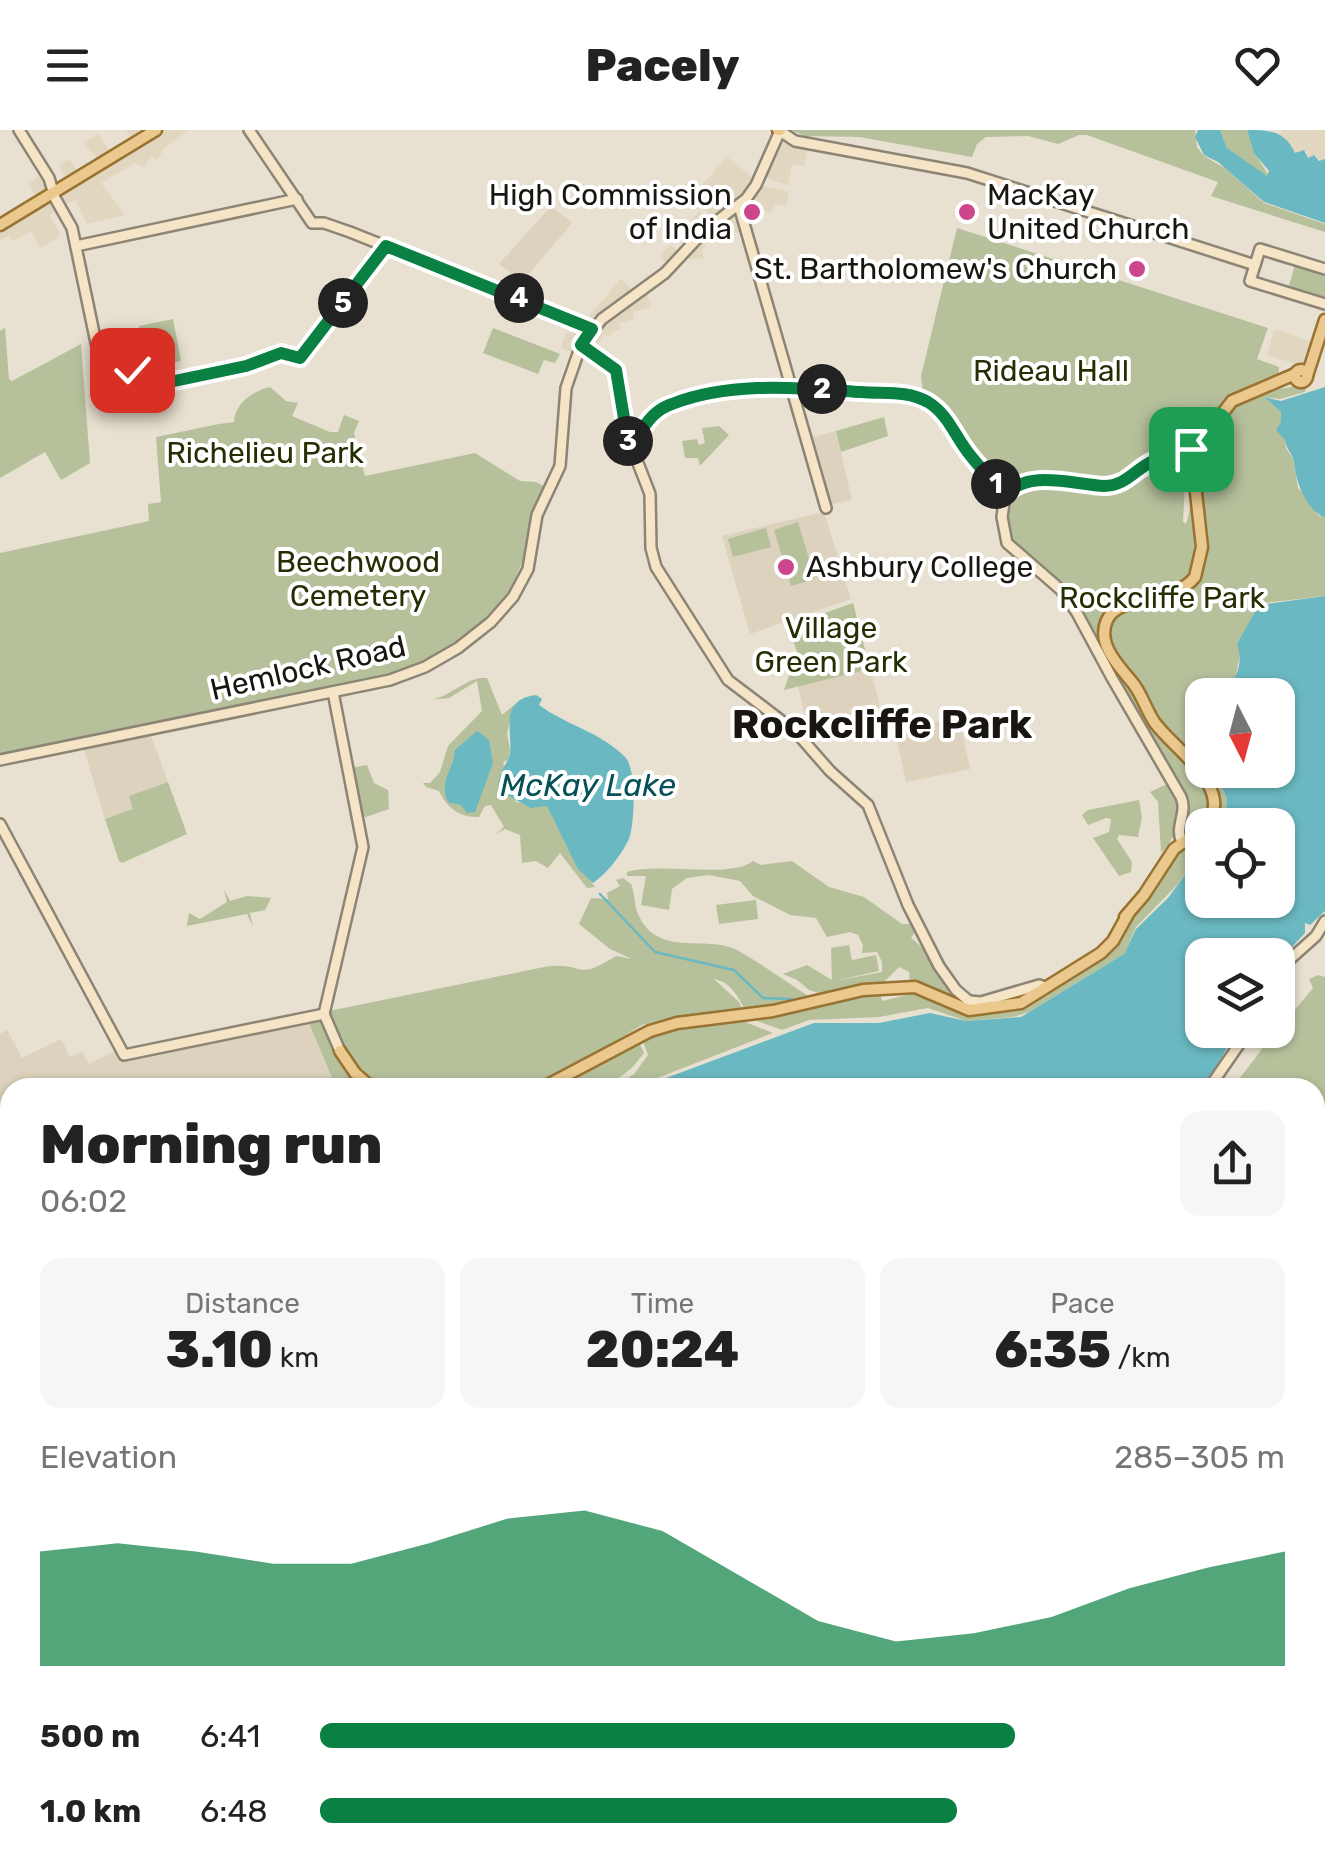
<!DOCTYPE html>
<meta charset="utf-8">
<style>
:root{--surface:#fff;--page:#f6f6f6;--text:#222;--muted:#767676;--accent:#0b8043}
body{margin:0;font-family:Rubik,sans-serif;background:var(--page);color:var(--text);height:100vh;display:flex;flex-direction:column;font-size:38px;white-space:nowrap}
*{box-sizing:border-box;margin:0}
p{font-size:32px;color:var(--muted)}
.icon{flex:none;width:55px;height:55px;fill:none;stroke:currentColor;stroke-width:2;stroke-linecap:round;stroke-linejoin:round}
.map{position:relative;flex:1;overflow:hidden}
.side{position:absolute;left:0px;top:948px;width:1325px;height:792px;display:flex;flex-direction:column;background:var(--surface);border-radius:30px 30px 0 0;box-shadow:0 2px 8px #0004}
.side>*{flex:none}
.needle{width:65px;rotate:174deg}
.controls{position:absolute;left:1185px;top:548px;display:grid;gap:20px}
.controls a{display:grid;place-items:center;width:110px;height:110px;border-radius:20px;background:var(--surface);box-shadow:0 2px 8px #0004;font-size:50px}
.pin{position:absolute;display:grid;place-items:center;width:85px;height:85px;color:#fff;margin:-42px;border-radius:20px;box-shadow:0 5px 15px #0006}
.km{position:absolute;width:50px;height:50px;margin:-25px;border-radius:50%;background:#222;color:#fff;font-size:28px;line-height:50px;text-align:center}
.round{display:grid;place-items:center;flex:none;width:105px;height:105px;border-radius:20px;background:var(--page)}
.headline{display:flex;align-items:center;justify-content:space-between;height:170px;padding:0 40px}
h1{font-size:55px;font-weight:800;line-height:75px}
.figures{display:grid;grid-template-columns:repeat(3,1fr);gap:15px;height:170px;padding:10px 40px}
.figures div{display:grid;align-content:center;border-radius:20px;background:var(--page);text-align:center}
.figures b{font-size:50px;font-weight:800}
.figures small{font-size:28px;font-weight:400}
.figures p{font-size:28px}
.chart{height:280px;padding:20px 40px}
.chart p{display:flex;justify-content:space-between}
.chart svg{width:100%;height:180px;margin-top:10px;fill:var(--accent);opacity:.7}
ul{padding:0 40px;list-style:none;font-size:32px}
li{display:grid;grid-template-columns:160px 120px 1fr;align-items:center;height:75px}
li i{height:25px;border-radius:12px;background:var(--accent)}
header{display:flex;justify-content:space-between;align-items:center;height:130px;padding:0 40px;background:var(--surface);font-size:45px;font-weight:800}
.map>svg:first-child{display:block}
</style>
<header><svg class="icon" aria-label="menu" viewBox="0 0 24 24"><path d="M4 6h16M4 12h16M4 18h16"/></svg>Pacely<svg class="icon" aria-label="heart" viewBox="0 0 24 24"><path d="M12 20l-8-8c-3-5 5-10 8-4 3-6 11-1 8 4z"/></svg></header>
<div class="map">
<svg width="1325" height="1739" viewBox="0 0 1325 1739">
<rect width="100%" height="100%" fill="#e8e0d0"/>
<g fill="#e1d6bf">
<path d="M126 0H188L165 17 157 30 151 27 144 37 135 33 101 53 125 85 87 94 75 70 49 85 59 102 58 108 40 118 31 101 13 111 9 105 0 111V100L51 69 47 60 36 67 28 53 43 44 48 59 66 48 59 35 70 29 78 42 99 30 83 13 98 4 111 23 132 10Z"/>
<path d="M1282 0H1325V29L1320 31 1315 25 1308 28 1306 21 1295 24 1279 5Z"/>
<path d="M780 11 808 16 804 36 792 35 788 55 770 50 765 45Z"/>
<path d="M727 27 754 49 732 77 715 88 691 68Z"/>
<path d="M762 56 789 62 786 76 775 74 772 82H767L749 73Z"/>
<path d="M699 81 714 96 737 83 744 100 706 113 702 121 704 128 683 129 674 140 660 127 670 115 679 122 697 101 689 93Z"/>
<path d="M621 149 634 162 614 184 647 163 651 177 633 182 634 189 619 193 620 199 612 202 610 206 603 205 593 227 583 221 573 222 561 218 566 202 571 203 576 193 587 189Z"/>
<path d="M1274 199 1313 212 1306 234 1302 236 1267 225Z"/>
<path d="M879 571 884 598 852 605 846 578Z"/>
</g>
<g fill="#dcd2bd">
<path d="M551 76 572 93 522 152 499 134Z"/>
<path d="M836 301 852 370 829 375 809 308Z"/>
<path d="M824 382 851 469 750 504 722 406Z"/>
<path d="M870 539 879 571 847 578 852 605 828 610 823 583 805 586 798 556Z"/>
<path d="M959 587 970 639 906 652 895 601Z"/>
<path d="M150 603 168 652 129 666 134 679 105 689 83 616Z"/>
<path d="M308 891 336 957 10 958V1052L0 1046V904L7 900 22 928 61 909 70 927 82 922 89 934 117 920 122 929Z"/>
</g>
<g fill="#b6c19c">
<path d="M790 0H1195L1197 17 1204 26 1226 39 1264 73 1325 94V102L1211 66 1218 52 1087 5H1079L1058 14 1028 6 986 7 977 14 972 27 859 7 806 6Z"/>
<path d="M1220 0H1247L1254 22 1269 46 1262 45 1227 18Z"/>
<path d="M957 98 1268 198 1257 229 1279 237 1278 250 1249 258 1222 273 1190 311 1149 328 1129 345 1105 353 1016 354 1005 359 993 349 953 291 923 261 921 246Z"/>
<path d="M1295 135 1325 144V171L1288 159Z"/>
<path d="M173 189 181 231 138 240 147 235 139 196Z"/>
<path d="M5 198 9 249 12 251 81 214 90 333 61 350 45 322 0 348V201Z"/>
<path d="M493 198 560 224 555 233 544 230 538 244 483 223Z"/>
<path d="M1308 254 1305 262 1280 269 1264 267 1281 282 1286 318 1293 329 1298 358 1310 370 1318 385 1325 388V466L1263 473 1240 523 1236 546 1221 565H1202V580L1193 589C1196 608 1202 621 1202 640H1215L1227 669 1226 692 1225 695H1202V720L1178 754 1136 797 1124 824 1029 882 1013 887 966 891 928 878 879 887 809 890 782 900 757 891 813 876 876 864H880L882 871 911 864 909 842 899 837 884 852 822 864 809 860 797 850 783 844 807 835 832 850 831 818 849 815 852 830 876 825 879 841 834 851 882 842V832L877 822 862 823 863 815 858 805 850 802 827 807 816 788 790 785 753 766 740 751 709 745 687 748 672 759 669 780 641 775 646 746H627V742C661 732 730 749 753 731L761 735 792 731 829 757 864 767 902 794H913L916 801 911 808 922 817 924 815C939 838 950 868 976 876L1078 842 1136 780 1181 706 1186 680 1086 490 1072 471 1007 408 1006 376 1010 364 1032 353 1113 359 1133 350 1172 341 1185 355 1183 392 1186 394C1195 369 1186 346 1192 320L1199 317 1222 324 1216 304C1234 260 1267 262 1308 254Z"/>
<path d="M270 257 286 271 298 273 292 286 330 302H338L344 285 359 291 354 303 365 346 475 323 520 351 536 352 547 358C517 459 501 506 394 544L0 625V423L149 391 148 374 161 372 156 307 219 294 234 292C235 274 252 261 270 257Z"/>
<path d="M884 287 888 306 841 322 836 301Z"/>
<path d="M719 296 729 305 700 336 698 328H685L682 311 697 309 699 315 705 313 702 298Z"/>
<path d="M798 392 815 449 791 456 774 400Z"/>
<path d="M766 398 771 417 733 427 728 409Z"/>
<path d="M853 473 870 539 784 560 797 522 788 496Z"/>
<path d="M480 548H487L502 585 514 575 507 603 510 620 508 630 503 632 516 672 550 675 582 739 595 757 587 758 560 723 548 738 536 731 522 733 520 705 505 699 496 704 504 697 491 675 485 676 479 687C460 688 447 678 439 661L426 657 423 653H430L440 642 448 616 482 581 477 551 449 568 431 570C450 566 463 551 480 548Z"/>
<path d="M367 635 374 653 388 660 389 679 366 687 360 685 351 638Z"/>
<path d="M168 652 187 704 122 733 119 731 105 689 133 679 129 666Z"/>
<path d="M1167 654C1172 659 1180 668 1181 675 1184 688 1171 715 1161 722L1158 672 1150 662Z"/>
<path d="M1139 670 1142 687 1138 707 1119 705 1117 709 1132 732 1131 742 1119 746 1093 708 1109 702 1111 689 1106 688 1088 695 1082 685 1088 680Z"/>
<path d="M623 748 631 754C635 763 634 775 638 784 658 829 705 804 737 820 762 834 786 852 810 867L746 881C738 867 731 852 714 849L739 872 743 881 664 889 642 895 573 937 520 958 380 957C353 941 340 915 327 888L329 881 549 836C587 833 574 852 616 826L632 829 610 819 579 794 591 768 608 769 607 763 620 756 616 750Z"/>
<path d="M224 760 230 771 247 766 271 768 265 780 250 783 253 797 247 784 187 796 189 783 200 789 227 772Z"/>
<path d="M756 770 758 789 719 794 716 775Z"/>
<path d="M1318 845 1325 847V1230L1315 1236V958L1233 957 1262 919 1256 900H1278V891L1289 887 1313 858 1309 849Z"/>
<path d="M321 889 323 890 368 957H336L308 891Z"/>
<path d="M743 891 773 903 634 957 548 958 638 910 644 923 632 938 612 953 615 957 634 944 648 925 642 909 677 897Z"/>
<path d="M0 994 10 1002V1077L0 1072Z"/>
<path d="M0 1079 10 1083V1220L0 1223Z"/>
<path d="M10 1520V1730H434L401 1739H0V1521Z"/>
<path d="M696 1730H798L800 1739H675Z"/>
<path d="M804 1730H894L895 1739H806Z"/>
<path d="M964 1730H1039L1041 1739H966Z"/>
</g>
<g fill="#6ab8c1">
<path d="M1198 0H1220L1227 18 1267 46 1269 41 1254 23 1247 0C1271 0 1285 1 1295 23L1304 20 1308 28 1314 25 1319 31 1325 29V93L1264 72 1218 32 1204 25 1195 7Z"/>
<path d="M1325 257V388C1305 378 1296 352 1294 333 1293 323 1286 320 1285 310L1276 300 1281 292V282L1264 267 1281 271Z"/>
<path d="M1325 466V781L1310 795 1305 793V803L1278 832V825H1202V900H1237L1212 944 1200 957H642L814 893H879L930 883 966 891 1021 887 1124 824 1136 799 1168 768 1202 722V770H1278V695H1225L1227 669 1215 640H1278V565H1221C1236 552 1244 534 1237 514L1259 475Z"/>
<path d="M536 565 542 569 539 575C566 595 601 602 625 627 637 639 635 697 628 711 619 728 608 742 593 753L578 739 547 676 531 678 498 660C499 638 507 637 510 623 513 601 498 570 536 565Z"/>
<path d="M477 601 489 610 493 633 475 682 467 683 461 675 448 672C438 652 454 639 455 620Z"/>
<path d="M10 1224V1479L0 1480V1227Z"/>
<path d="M434 1730H659L632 1739H401Z"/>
</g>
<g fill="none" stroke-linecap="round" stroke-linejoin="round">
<g stroke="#6ab8c1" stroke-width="2.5">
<path d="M600 764 655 822 734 840 763 868 791 869"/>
<path d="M0 987 10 997"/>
</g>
<g stroke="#8c8576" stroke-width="14">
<g id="secondary">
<path d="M19 0 49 48 55 68 72 98 99 227 132 240 135 259 246 236 281 223 299 229 386 116"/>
<path d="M249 0 312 93H324L350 102 593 199"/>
<path d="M739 76 826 378"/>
<path d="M76 116 297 69"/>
<path d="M1325 139 1260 119 1250 151 1325 174"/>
<path d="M581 215 616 241 624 297 650 364 651 418 656 437 728 550 795 601 830 641 868 675 908 775 939 836 956 860 969 871 981 872 1039 855 1045 857"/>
<path d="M628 312 635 310C640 301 644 292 652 285 695 247 807 259 861 263 880 264 902 260 921 269 946 281 954 305 970 325 981 339 994 352 1005 366L1002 387 1007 413 1061 460 1077 483 1112 548 1181 667C1188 683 1174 697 1182 712"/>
<path d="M1005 366C1032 332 1086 364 1120 353 1130 350 1136 340 1146 335 1159 327 1176 325 1191 319"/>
<path d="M0 630 390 550 425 537 458 518 491 492 513 467 528 439 537 385 560 336 566 258 581 215 602 189 665 143 705 100 746 69 756 55 780 1 795 11 967 43 1255 135"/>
<path d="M0 694 124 925 324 884"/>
<path d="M1278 840 1316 806 1325 791"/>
<path d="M324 884 363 717 333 562"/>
<path d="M324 884 340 921"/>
<path d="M1209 958 1249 900"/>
<path d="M1315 1264 1325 1257"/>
<path d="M1315 1687 1325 1685"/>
<path d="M943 1730 945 1739"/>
<path d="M675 1739 696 1730"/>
<path d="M1057 1739 1101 1730"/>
</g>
</g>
<g stroke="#987331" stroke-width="15">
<g id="primary">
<path d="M778 0H780"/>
<path d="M0 95 156 0"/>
<circle cx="1301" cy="246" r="6"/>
<path d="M1307 246 1325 190"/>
<circle cx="1197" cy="322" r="7"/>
<path d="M1198 315 1232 271 1295 244"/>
<path d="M1192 327 1202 417 1195 447C1173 475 1119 464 1107 490 1096 514 1119 536 1132 552 1142 564 1146 580 1155 593 1174 619 1235 658 1207 695"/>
<path d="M1125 787 1144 765 1174 719 1202 699"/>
<path d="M340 921 355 943 372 958"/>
<path d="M542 958 650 901 677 893 773 881 863 860 915 857 969 880 1021 873 1101 823 1113 811 1128 784"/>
<path d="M0 1076 10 1081"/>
</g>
</g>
<use href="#secondary" stroke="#f5e4c6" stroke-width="9"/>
<use href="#primary" stroke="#ebc98e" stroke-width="10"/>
</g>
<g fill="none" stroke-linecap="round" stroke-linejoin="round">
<g stroke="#fff" stroke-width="20">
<path id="route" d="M132 240 136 259 246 236 281 223 300 228 386 116 592 199 581 215 616 240 628 312C643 307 645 283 672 274 732 251 798 258 861 262 884 264 907 260 928 272 949 285 955 307 970 325 981 339 994 352 1005 366 1027 338 1075 355 1104 356 1126 356 1135 339 1153 331 1165 326 1178 324 1191 319"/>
</g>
<use href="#route" stroke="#0b8043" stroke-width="12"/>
</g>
<g fill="#cb468a" stroke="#fff" stroke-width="4">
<circle cx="752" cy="82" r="10"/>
<circle cx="967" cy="82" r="10"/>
<circle cx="1137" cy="139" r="10"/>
<circle cx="786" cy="437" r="10"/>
</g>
<g text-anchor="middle" stroke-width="8" stroke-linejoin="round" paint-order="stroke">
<g font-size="30" fill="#191611" stroke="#fff" text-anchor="end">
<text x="732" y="75">High Commission<tspan x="732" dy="34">of India</tspan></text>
<text x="987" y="75" text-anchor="start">MacKay<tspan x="987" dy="34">United Church</tspan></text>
<text x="1117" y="149">St. Bartholomew's Church</text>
<text x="806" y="447" text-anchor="start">Ashbury College</text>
</g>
<g font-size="30" fill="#262f03" stroke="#fff">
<text x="1051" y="251">Rideau Hall</text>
<text x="265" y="333">Richelieu Park</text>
<text x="358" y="442">Beechwood<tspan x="358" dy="34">Cemetery</tspan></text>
<text x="1162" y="478">Rockcliffe Park</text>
<text x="831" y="508">Village<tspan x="831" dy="34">Green Park</tspan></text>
</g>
<g font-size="30" fill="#191611" stroke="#fff">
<text transform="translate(308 538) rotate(-13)" y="10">Hemlock Road</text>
</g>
<g font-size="32" font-style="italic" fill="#065057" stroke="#fff">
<text x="588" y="666">McKay Lake</text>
</g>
<g font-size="40" font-weight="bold" fill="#191611" stroke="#fff">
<text x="882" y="608">Rockcliffe Park</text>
</g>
</g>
</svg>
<div class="controls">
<a><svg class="needle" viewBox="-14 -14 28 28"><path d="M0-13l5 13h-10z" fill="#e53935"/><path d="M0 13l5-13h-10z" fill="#767676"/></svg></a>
<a><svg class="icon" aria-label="locate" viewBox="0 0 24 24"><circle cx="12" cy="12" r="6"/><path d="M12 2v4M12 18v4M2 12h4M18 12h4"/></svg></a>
<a><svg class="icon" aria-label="layers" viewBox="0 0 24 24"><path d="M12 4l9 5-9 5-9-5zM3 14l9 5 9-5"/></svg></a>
</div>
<div class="pin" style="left:1191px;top:319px;background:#1e9e55"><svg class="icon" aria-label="arrive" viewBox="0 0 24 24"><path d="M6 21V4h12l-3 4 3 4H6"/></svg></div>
<div class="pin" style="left:132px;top:240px;background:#d93025"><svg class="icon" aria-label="check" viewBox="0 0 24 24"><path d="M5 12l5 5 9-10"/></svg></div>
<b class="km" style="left:996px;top:354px">1</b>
<b class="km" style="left:822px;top:259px">2</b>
<b class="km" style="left:628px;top:311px">3</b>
<b class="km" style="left:519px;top:168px">4</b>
<b class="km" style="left:343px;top:173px">5</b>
<section class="side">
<div class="headline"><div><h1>Morning run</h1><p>06:02</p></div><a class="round"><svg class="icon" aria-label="share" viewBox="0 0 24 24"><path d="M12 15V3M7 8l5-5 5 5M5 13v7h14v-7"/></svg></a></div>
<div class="figures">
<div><p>Distance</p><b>3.10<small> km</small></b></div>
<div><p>Time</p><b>20:24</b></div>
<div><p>Pace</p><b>6:35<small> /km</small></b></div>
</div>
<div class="chart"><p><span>Elevation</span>285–305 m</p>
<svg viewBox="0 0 160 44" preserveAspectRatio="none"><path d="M0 44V16L10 14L20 16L30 19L40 19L50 14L60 8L70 6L80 11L90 22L100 33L110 38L120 36L130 32L140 25L150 20L160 16V44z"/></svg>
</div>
<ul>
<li><b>500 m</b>6:41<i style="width:72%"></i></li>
<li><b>1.0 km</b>6:48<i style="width:66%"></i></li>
</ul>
</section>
</div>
